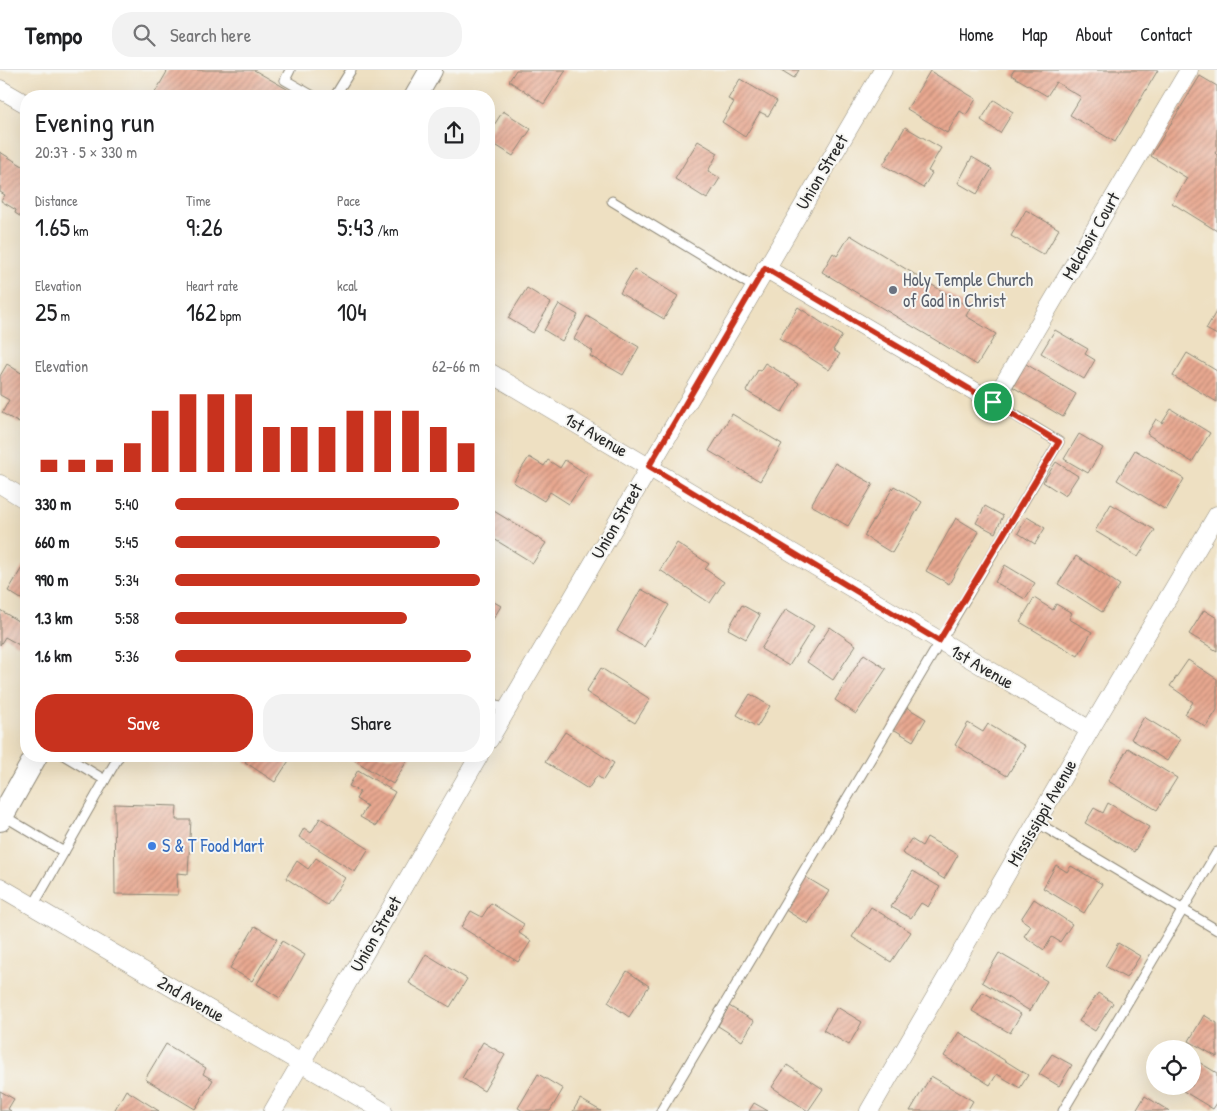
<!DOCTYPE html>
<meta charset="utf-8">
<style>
:root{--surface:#fff;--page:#f2f2f2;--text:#202124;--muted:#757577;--line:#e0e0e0;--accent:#c8321e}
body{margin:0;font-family:"Patrick Hand",sans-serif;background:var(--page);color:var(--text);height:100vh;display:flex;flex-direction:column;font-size:19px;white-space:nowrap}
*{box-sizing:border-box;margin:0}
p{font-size:16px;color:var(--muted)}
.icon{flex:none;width:28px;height:28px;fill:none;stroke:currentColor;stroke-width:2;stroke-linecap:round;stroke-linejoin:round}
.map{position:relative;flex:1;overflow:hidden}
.sheet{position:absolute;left:20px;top:20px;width:475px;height:672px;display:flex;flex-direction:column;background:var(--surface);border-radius:20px;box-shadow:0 5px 20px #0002}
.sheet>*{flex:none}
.buttons{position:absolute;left:1146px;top:970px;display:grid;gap:10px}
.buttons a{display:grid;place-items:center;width:55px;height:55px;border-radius:50%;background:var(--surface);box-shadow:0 5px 20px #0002;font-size:25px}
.pin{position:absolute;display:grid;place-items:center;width:42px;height:42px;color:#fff;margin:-21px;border:2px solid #fff;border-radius:50%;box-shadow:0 1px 5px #0007}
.round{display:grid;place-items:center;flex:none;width:52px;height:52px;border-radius:20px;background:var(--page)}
.overview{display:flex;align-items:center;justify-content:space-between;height:85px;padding:0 15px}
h1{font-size:28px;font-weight:600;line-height:38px}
.stats{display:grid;grid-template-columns:repeat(3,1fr);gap:8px;height:85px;padding:5px 15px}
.stats div{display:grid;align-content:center}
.stats b{font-size:25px;font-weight:600}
.stats small{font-size:14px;font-weight:400}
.stats p{font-size:14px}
.chart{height:140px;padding:10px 15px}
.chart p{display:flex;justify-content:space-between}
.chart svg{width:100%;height:90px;margin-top:5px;stroke:var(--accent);stroke-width:6}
.button{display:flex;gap:10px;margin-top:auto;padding:10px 15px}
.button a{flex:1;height:58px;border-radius:20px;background:var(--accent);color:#fff;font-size:20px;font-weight:600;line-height:58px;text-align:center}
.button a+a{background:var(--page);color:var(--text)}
ul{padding:0 15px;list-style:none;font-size:16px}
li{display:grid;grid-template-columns:80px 60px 1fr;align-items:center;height:38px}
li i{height:12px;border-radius:6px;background:var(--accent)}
header{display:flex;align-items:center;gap:30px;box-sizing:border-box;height:70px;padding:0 25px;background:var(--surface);border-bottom:1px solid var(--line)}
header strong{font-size:24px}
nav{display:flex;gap:28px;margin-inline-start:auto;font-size:18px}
.search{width:350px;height:45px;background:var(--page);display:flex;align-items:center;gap:12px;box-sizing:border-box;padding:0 18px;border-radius:20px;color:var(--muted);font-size:19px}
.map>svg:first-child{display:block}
</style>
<header>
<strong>Tempo</strong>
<div class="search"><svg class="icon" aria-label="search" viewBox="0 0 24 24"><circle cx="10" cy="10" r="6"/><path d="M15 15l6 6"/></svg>Search here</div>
<nav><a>Home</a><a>Map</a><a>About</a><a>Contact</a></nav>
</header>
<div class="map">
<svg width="1217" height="1041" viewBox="0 0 1217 1041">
<defs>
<pattern id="building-hatch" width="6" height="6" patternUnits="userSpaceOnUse" patternTransform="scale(1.25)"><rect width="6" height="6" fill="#e8a890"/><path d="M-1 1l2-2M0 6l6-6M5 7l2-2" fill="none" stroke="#bc8976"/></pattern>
</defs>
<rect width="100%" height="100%" fill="#f6f6f2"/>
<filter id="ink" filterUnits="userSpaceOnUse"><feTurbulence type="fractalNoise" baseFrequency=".02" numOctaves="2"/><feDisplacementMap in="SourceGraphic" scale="10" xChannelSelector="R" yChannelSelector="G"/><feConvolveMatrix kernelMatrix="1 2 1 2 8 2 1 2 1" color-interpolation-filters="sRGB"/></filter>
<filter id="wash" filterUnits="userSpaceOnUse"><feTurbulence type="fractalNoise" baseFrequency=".0096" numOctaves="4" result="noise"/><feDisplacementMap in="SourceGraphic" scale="20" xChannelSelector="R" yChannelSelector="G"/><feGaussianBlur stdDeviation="1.12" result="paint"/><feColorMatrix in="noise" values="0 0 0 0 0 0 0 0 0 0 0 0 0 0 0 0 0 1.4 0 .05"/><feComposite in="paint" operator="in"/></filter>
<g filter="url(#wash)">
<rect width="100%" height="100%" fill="#eee0c2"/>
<g id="blocks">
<g fill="url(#building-hatch)">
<path d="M168 0H254L299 26H153Z"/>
<path d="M516 0H566L544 34 509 11Z"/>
<path d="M781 0H799L794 8Z"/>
<path d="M1014 0H1158L1115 72 1070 45 1081 27 1056 12 1047 26 1011 5Z"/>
<path d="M930 1 976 29 966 45 960 41 947 63 907 39Z"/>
<path d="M1200 6 1217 16V80L1215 83 1217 85V161L1172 133 1187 108 1151 86Z"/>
<path d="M740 9 777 31 768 46 760 42 745 67 722 52 734 32 728 29Z"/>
<path d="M994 30 1013 42 1000 63 981 50Z"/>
<path d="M503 41 531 59 513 86 489 71V63Z"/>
<path d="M905 57 941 78 928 101 932 103 923 118 883 95Z"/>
<path d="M698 71 718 83 708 101 720 108 707 129 675 109Z"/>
<path d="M0 82 26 98V150L15 143 16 140 1 131 5 125 0 122Z"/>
<path d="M972 87 992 99 977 124 958 113Z"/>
<path d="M1026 140 1059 159 1044 185 1011 166Z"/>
<path d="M850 165 970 238 966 246 996 264 977 295 822 202 833 183 837 186Z"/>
<path d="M634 199 678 226 664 249 620 223Z"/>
<path d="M527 218 551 233 533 263 508 248Z"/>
<path d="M559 234 578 245 562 271 544 260Z"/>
<path d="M798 237 842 266 833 280 840 284 829 300 779 268Z"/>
<path d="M1217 240V265L1206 259Z"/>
<path d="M587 246 639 277 623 305 590 286 593 281 574 269Z"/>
<path d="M1055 260 1088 279 1085 284 1095 290 1084 309 1041 283Z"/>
<path d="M1187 283 1217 301V332L1173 306Z"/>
<path d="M765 293 799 313 782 342 746 321 758 300 760 301Z"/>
<path d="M7 294 26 306V341L19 353 2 343 9 330 0 325V306Z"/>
<path d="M1026 294 1076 324 1063 347 1013 317Z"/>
<path d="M1171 339 1210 363 1192 392 1147 364 1156 349 1162 353Z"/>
<path d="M732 344 782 374 760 411 709 381Z"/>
<path d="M1079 364 1103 378 1088 403 1064 389Z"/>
<path d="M1135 380 1184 409 1166 440 1117 410Z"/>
<path d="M529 387 544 396 548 390 560 398 565 390 588 405 569 434 550 422 544 431 513 412Z"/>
<path d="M1056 392 1078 406 1065 426 1043 412Z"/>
<path d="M835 393 873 414 848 456 811 435Z"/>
<path d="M894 416 922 432 892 483 864 466Z"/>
<path d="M1111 434 1155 460 1138 487 1095 461Z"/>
<path d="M985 436 1003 446 995 463 976 453Z"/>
<path d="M489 438 546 473 533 493 489 466Z"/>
<path d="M1027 447 1045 458 1035 474 1018 463Z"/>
<path d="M956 448 979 462 949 514 926 501Z"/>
<path d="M677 473 709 494 705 499 724 512 710 533 660 500Z"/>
<path d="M1076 486 1120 515 1102 542 1058 514Z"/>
<path d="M26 491V532L8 521Z"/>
<path d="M1005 495 1035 513 1025 529 995 512Z"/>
<path d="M641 519 669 535 644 577 617 561Z"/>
<path d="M1034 528 1053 540 1056 534 1072 543 1069 549 1092 562 1078 586 1020 552Z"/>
<path d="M489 529 501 536 489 556Z"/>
<path d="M742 535 760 545 746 569 728 559Z"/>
<path d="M786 539 814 556 789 596 761 579Z"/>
<path d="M0 540 26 556V571L23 577 5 567 0 575Z"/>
<path d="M1204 540 1217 548V581L1189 564Z"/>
<path d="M830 557 856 575 833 610 807 592Z"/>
<path d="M864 584 886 599 856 644 835 630Z"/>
<path d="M1188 590 1217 609V640L1206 657 1185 644 1193 632 1170 616Z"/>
<path d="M601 598 650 629 635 653 586 622Z"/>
<path d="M750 624 770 636 757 657 737 645Z"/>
<path d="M903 635 926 649 913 671 890 657Z"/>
<path d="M1144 647 1180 669 1167 691 1131 669Z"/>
<path d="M968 653 983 662 988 654 1025 676 1007 706 955 675Z"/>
<path d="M565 662 614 693 603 710 597 706 588 719 545 692Z"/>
<path d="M1128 678 1177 708 1157 740 1108 711Z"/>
<path d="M248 686H292L275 712 245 692Z"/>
<path d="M357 686H410L393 714 354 690Z"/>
<path d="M358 700 395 722 376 756 360 747 367 736 356 729 360 722 349 716Z"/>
<path d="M1108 733 1149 757 1134 782 1085 753 1094 738 1103 743Z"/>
<path d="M114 734 177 736 176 750H191L188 804 177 803 178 825 115 824Z"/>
<path d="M320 748 369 779 355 802 299 767 304 758 311 763Z"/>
<path d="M927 767 958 785 944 809 902 783 911 769 922 776Z"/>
<path d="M316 788 345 808 327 835 286 808 297 791 308 799Z"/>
<path d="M1056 795 1067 802 1071 796 1102 814 1084 843 1043 818Z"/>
<path d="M913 801 940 817 928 837 921 833 911 848 891 837Z"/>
<path d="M804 806 829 821 808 854 784 839Z"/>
<path d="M1034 829 1072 854 1060 872 1052 867 1044 880 1024 866 1031 856 1021 849Z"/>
<path d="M491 833 524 854 519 863 531 871 518 892 461 857 471 841 482 847Z"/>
<path d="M871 837 911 862 891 892 852 867Z"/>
<path d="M255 856 277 869 252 911 230 898Z"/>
<path d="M282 871 305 885 280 928 257 914Z"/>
<path d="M1118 873 1140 886 1126 908 1105 896Z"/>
<path d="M999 883 1047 911 1030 941 982 912Z"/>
<path d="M426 884 467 909 450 937 409 913Z"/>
<path d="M627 901 649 916 629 947 608 932Z"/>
<path d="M983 922 1021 944 1010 963 972 941Z"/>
<path d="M1098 923 1113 933 1095 961 1079 951Z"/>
<path d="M729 936 754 951 742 971 718 956Z"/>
<path d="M837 937 862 952 849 975 823 960Z"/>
<path d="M1204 945 1217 953V987L1189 971Z"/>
<path d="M959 962 1028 1005 1020 1018 997 1004 990 1015 944 986Z"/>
<path d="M483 972 505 985 484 1021 462 1008Z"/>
<path d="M166 974 206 998 203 1004 213 1010 195 1039 145 1009Z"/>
<path d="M1052 984 1072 995 1059 1016 1039 1004Z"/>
<path d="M1192 988 1217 1003V1033L1213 1039 1175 1016H1192Z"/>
<path d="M787 995 823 1019 808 1041 772 1017Z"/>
<path d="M538 1004 563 1019 550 1041H523L518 1038Z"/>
<path d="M931 1006 973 1031 967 1041H910Z"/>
<path d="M126 1020 159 1041H114Z"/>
<path d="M0 1021 14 1029 8 1039 11 1041H0Z"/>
<path d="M1145 1026 1169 1041H1136Z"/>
<path d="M580 1029 601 1041H573Z"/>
<path d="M754 1033 768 1041H749Z"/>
</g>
</g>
</g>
<g filter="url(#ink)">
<use href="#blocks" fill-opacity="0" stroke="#8c8676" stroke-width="1"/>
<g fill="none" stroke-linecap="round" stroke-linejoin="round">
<g stroke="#8c8676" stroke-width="11">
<g id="service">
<path d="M290 0 285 10 313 26"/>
<path d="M335 26 351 0"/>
<path d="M612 131 754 217"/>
<path d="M489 631 506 641"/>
<path d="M105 710 119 686"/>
<path d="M4 746 64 782 33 836"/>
<path d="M1036 752 1217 860"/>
<path d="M64 782 105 710 65 686"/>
<path d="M661 1041 1059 372 993 332"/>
<path d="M1063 1041 1217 782"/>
</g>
</g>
<g stroke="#8c8676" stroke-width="19">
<g id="minor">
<path d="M0 19 26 34"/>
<path d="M765 198 993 332 1189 0"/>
<path d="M489 302 1090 660"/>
<path d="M0 414 26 430"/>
<path d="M489 670 883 0"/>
<path d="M0 817 383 1041"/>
<path d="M273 1041 479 686"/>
<path d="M869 1041 1090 660 1217 445"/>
</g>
</g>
<g stroke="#8c8676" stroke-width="24">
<g id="tertiary">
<path d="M416 26 431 0"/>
<path d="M0 750 36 686"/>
</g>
</g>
<use href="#service" stroke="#fff" stroke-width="9"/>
<use href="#minor" stroke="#fff" stroke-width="18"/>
<use href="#tertiary" stroke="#fff" stroke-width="22"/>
</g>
</g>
<g fill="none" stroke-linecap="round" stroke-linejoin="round" filter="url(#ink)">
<g stroke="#fff" stroke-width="10">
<path id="route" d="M765 198 1059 372 939 571 649 396Z"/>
</g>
<use href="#route" stroke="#c8321e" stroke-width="6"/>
</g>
<circle fill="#6b7280" stroke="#f6f6f2" stroke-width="2" cx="893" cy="220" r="5"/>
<circle fill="#3f7fe0" stroke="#f6f6f2" stroke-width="2" cx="152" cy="776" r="5"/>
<g text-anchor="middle" stroke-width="4" stroke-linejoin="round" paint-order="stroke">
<g font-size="18" fill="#2b2b2b" stroke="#f6f6f2">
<text transform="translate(822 102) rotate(-59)" y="6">Union Street</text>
<text transform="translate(1091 166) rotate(-60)" y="6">Melchoir Court</text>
<text transform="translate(596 365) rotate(30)" y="6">1st Avenue</text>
<text transform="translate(617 451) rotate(-60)" y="6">Union Street</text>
<text transform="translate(982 597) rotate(30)" y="6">1st Avenue</text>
<text transform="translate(1042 743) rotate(-60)" y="6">Mississippi Avenue</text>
<text transform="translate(376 864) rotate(-60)" y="6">Union Street</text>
<text transform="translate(191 929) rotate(30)" y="6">2nd Avenue</text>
</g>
<g font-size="18" fill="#5b616d" stroke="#f6f6f2" text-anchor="start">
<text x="903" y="216">Holy Temple Church<tspan x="903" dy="21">of God in Christ</tspan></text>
</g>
<g font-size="18" fill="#366cbe" stroke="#f6f6f2" text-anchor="start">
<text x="162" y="782">S &amp; T Food Mart</text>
</g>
</g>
</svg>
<div class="buttons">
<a><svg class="icon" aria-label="locate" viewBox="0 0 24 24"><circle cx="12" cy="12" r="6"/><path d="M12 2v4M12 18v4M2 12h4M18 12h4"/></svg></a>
</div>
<div class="pin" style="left:993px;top:332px;background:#1e9e55"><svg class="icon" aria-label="arrive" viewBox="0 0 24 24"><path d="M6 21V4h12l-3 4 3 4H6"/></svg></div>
<section class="sheet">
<div class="overview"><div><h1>Evening run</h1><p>20:37 · 5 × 330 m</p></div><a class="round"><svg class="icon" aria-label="share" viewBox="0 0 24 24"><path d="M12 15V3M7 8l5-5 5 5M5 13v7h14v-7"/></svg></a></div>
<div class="stats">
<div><p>Distance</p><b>1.65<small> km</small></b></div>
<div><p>Time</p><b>9:26</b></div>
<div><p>Pace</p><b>5:43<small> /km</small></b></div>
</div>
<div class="stats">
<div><p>Elevation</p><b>25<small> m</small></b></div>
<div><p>Heart rate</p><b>162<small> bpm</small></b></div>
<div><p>kcal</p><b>104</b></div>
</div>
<div class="chart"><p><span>Elevation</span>62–66 m</p>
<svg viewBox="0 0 160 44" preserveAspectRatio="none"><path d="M5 44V38M15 44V38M25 44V38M35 44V30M45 44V14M55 44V6M65 44V6M75 44V6M85 44V22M95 44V22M105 44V22M115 44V14M125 44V14M135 44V14M145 44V22M155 44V30"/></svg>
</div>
<ul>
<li><b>330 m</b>5:40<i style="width:93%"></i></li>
<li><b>660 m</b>5:45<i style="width:87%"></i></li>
<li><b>990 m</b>5:34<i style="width:100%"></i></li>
<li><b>1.3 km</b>5:58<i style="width:76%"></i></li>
<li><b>1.6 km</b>5:36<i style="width:97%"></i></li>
</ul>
<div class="button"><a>Save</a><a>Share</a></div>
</section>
</div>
